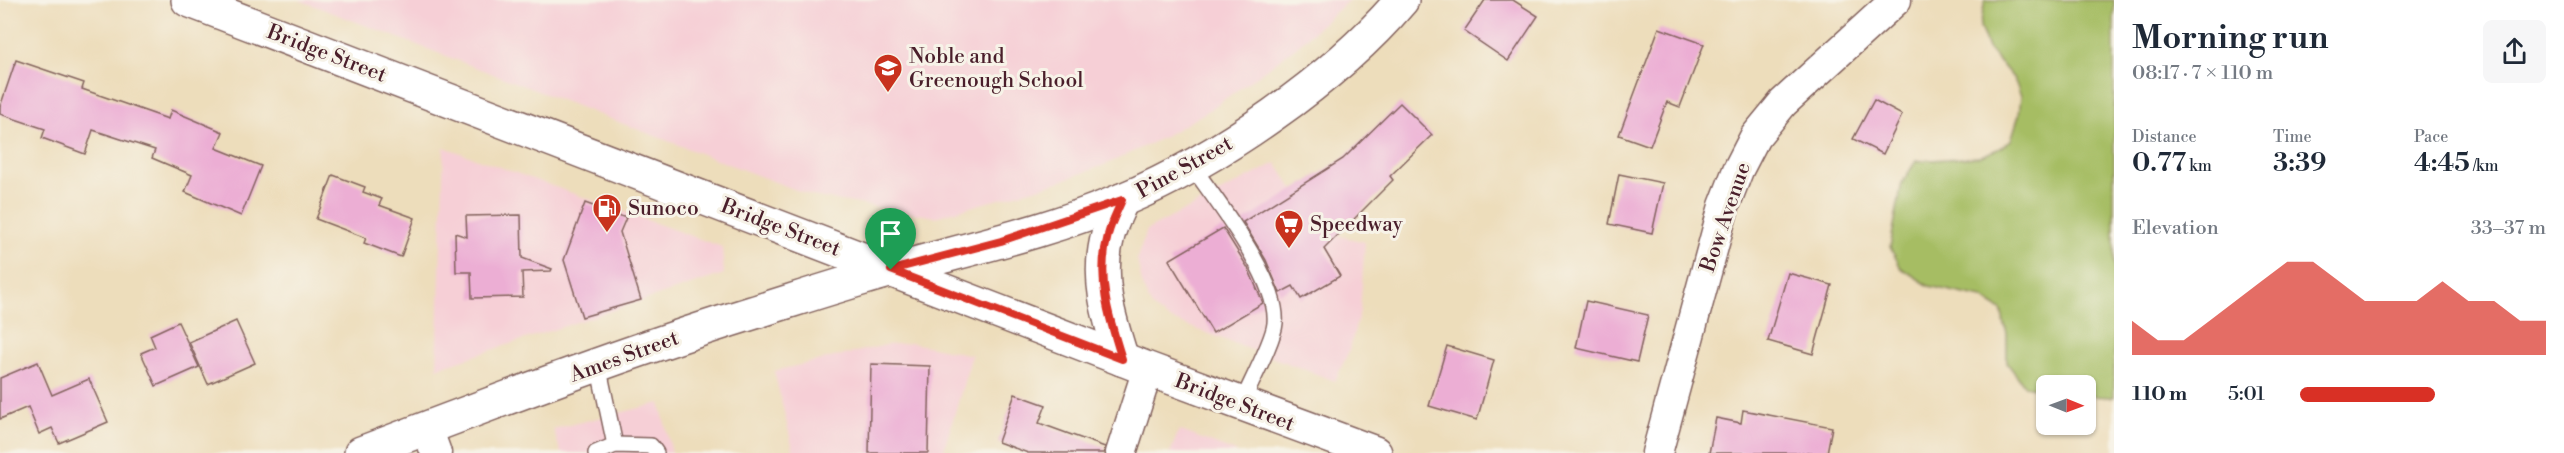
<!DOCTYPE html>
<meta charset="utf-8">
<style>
:root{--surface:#fff;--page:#f6f6f7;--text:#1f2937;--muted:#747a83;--accent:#d93025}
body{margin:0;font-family:"Libre Bodoni",serif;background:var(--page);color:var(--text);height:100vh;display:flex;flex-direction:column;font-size:22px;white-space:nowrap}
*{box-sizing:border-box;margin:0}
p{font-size:20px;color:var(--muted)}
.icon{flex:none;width:33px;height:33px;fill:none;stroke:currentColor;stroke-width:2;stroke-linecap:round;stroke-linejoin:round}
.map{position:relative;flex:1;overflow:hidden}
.side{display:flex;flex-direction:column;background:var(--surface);width:450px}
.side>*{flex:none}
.needle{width:39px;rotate:91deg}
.fabs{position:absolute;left:2036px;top:375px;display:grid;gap:12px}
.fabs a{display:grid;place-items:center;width:60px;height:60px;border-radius:9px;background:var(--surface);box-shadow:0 2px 4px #0004;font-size:30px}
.pin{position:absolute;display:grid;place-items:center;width:51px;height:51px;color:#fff;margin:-62px -26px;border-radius:50% 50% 50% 0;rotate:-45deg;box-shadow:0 0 6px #0007}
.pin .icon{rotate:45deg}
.round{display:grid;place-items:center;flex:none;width:63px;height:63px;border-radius:9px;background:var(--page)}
.headline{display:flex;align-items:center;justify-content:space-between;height:102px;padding:0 18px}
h1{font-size:33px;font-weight:600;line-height:45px}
.figures{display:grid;grid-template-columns:repeat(3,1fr);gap:9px;height:102px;padding:6px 18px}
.figures div{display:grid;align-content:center}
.figures b{font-size:26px;font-weight:600}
.figures small{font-size:16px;font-weight:400}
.figures p{font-size:16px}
.chart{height:168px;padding:12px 18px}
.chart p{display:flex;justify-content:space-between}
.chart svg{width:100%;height:108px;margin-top:6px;fill:var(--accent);opacity:.7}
ul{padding:0 18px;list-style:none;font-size:20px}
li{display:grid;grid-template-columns:96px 72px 1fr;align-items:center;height:45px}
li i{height:15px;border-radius:8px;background:var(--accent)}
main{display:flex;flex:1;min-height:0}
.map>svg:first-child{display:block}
</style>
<main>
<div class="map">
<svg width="2114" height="453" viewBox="0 0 2114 453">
<rect width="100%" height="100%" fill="#f7f3e8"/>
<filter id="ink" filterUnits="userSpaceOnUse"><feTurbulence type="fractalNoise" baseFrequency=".0167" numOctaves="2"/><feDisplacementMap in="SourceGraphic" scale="12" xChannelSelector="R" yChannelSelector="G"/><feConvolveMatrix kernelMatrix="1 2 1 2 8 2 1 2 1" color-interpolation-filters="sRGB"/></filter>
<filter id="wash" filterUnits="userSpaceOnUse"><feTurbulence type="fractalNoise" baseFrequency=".008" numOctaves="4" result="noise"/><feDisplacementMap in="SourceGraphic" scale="24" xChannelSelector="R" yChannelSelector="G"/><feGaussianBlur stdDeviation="1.35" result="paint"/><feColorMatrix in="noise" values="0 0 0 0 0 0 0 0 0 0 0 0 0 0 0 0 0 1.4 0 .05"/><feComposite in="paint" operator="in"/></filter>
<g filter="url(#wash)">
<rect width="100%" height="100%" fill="#edddbb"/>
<g fill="#f6cfd6">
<path d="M299 0H1349L1296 47 1257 76 1208 111 1162 138 1107 164 1052 184 935 217 812 196Z"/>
<path d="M444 147 722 247 724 274 437 368Z"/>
<path d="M1276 163 1315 223 1332 234 1365 242 1360 311 1349 351 1335 381 1169 319 1152 307 1143 288 1137 259 1147 230Z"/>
<path d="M912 343 972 355 943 453H794L774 371 886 345Z"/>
<path d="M660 403 672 453H561L553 429Z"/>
<path d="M1179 430 1238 453H1170Z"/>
</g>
<path fill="#a6bd63" stroke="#786e47" stroke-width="1.5" d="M1985 0H2114V397L2085 396V386H2046V390L2025 386 2007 363V334L2001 310 1982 298 1929 286 1901 268 1890 247 1902 183 1916 161 1979 157 1998 149 2011 140 2019 115 2021 96 2014 79 1988 48 1980 27Z"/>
<g id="blocks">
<g fill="#ecaed4">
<path d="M1485 0H1513L1538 16 1508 61 1464 31Z"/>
<path d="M1659 28 1704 44 1680 107 1667 102 1650 146 1619 135Z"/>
<path d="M16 60 84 83 82 89 168 119 171 110 223 132 216 148 261 166 241 216 185 192 192 175 152 158 155 150 93 130 85 154 42 138 45 129 0 114V107Z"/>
<path d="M1874 100 1902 115 1883 154 1853 139Z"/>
<path d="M1400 103 1432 135 1390 176 1393 180 1324 249 1340 276 1301 299 1293 286 1280 293 1266 260 1243 222 1343 159Z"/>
<path d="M1619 174 1663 183 1652 233 1609 224Z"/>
<path d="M333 175 365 187 363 192 382 199 379 205 415 218 401 257 364 243 366 238 316 219Z"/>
<path d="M585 203 626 218 620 232 641 300 582 317 564 260Z"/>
<path d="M521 215 522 258 552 269 551 271 522 272 523 297 472 298 471 272H456L455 233 467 237 466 216Z"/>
<path d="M1223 228 1248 268 1263 303 1213 333 1169 260Z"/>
<path d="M1788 273 1832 285 1813 354 1768 341Z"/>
<path d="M1586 301 1648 315 1637 362 1576 348Z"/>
<path d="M236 321 255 363 208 384 189 342Z"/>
<path d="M178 322 199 367 156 386 141 353 155 347 150 335Z"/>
<path d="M1447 346 1494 360 1477 420 1429 406Z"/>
<path d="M38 362 52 395 89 379 108 422 59 443 52 428 39 434 28 407 0 419V378Z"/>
<path d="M871 364 930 366 928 453H869Z"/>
<path d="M1015 394 1046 405 1039 423 1105 447 1104 453H1028L998 442Z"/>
<path d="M1743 410 1832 427 1827 453H1709L1716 418 1741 423Z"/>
</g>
</g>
</g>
<g filter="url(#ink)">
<use href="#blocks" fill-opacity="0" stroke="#83625d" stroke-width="1.5"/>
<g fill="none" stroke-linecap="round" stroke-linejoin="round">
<g stroke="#83625d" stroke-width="18">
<g id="lane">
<path d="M1192 166C1217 202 1279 280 1275 323 1274 340 1249 386 1241 405"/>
<path d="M598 365 615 445"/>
<path d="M596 453 615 445 651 446 656 453"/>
</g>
</g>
<g stroke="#83625d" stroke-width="33">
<g id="street">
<path d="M427 428 436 453"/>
<path d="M1121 453 1148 369"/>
<path d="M1657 453 1724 206 1738 170 1755 137 1783 103 1896 0"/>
</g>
</g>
<g stroke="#83625d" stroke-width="36">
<path id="secondary" d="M361 453C490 404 620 354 752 313 800 298 848 282 896 269 972 248 1050 231 1122 200 1218 160 1335 79 1402 0"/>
</g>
<g stroke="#83625d" stroke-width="36">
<g id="primary">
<path d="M188 0 1148 369 1375 453"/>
<path d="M1122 359C1109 318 1096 278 1108 235 1111 223 1117 212 1122 200"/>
</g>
</g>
<use href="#lane" stroke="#fff" stroke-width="15"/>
<use href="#street" stroke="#fff" stroke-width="30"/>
<use href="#secondary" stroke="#fff" stroke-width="33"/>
<use href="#primary" stroke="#fff" stroke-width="33"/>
</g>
</g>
<g fill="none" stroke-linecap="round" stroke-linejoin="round" filter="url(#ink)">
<g stroke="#fff" stroke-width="12">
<path id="route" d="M1122 200C1117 212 1111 223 1108 235 1096 278 1109 318 1122 359L891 270 1001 241Z"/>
</g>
<use href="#route" stroke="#d93025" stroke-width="8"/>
</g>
<defs>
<g id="school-pin" transform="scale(1.5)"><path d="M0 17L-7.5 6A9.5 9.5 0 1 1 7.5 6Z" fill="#c8321e" stroke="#f7f3e8"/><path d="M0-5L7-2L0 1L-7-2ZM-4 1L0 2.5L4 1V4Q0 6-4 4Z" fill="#fff"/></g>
<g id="fuel-pin" transform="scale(1.5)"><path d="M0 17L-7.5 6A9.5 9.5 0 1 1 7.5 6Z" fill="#c8321e" stroke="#f7f3e8"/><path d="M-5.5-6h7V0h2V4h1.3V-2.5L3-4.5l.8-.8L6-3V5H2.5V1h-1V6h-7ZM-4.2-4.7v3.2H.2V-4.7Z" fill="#fff"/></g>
<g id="supermarket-pin" transform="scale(1.5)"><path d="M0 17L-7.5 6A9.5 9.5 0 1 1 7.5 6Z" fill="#c8321e" stroke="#f7f3e8"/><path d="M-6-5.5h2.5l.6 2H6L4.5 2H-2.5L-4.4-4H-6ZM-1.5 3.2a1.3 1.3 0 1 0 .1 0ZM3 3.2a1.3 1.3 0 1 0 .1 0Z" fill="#fff"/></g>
</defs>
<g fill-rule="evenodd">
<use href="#school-pin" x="888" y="68"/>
<use href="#fuel-pin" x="607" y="208"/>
<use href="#supermarket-pin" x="1289" y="224"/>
</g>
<g text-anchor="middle" stroke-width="6" stroke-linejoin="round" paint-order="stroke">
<g font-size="21" fill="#4a1f2b" stroke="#f7f3e8">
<text transform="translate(327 53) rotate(21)" y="7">Bridge Street</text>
<text transform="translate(1184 167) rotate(-29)" y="7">Pine Street</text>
<text transform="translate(1725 217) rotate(-71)" y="7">Bow Avenue</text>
<text transform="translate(781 227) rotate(21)" y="7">Bridge Street</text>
<text transform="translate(624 356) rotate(-20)" y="7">Ames Street</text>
<text transform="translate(1235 402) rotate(21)" y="7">Bridge Street</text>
</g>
<g font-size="21" fill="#4a1f2b" stroke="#f7f3e8" text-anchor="start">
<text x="909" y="63">Noble and<tspan x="909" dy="24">Greenough School</tspan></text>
<text x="628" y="215">Sunoco</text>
<text x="1310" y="231">Speedway</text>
</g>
</g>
</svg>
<div class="fabs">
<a><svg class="needle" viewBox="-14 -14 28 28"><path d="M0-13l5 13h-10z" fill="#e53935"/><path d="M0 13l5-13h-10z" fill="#747a83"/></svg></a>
</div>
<div class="pin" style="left:891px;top:270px;background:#1e9e55"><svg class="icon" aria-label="arrive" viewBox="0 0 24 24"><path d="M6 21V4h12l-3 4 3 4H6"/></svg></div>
</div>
<section class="side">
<div class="headline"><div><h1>Morning run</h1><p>08:17 · 7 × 110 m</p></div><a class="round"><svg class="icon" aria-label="share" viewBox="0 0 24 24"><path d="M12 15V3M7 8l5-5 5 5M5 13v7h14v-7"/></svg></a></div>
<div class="figures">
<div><p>Distance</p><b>0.77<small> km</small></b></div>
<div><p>Time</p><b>3:39</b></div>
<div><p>Pace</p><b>4:45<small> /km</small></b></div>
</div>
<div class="chart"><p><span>Elevation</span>33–37 m</p>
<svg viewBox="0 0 160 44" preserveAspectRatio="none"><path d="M0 44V30L10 38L20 38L30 30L40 22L50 14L60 6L70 6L80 14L90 22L100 22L110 22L120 14L130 22L140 22L150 30L160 30V44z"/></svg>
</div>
<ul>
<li><b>110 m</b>5:01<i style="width:55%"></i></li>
</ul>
</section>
</main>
